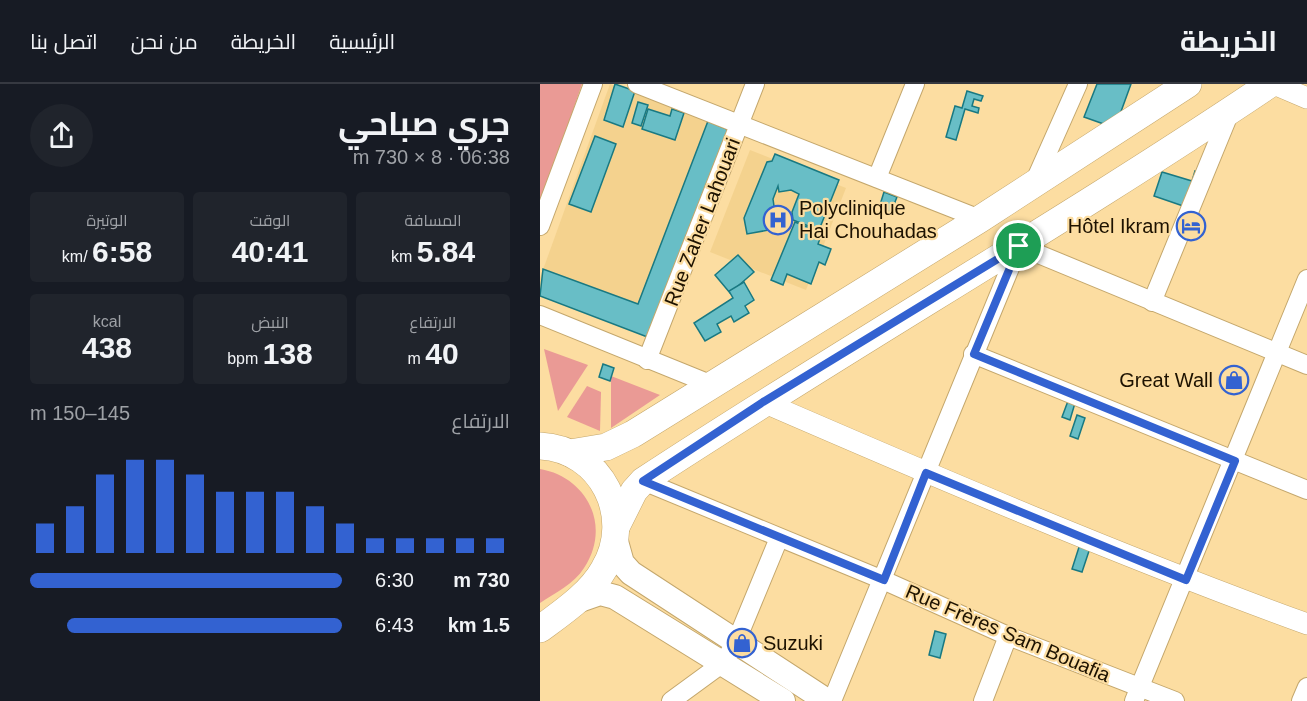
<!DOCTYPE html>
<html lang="ar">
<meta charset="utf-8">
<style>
:root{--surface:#171b24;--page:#20242c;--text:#f1f3f6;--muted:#9ea1a6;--line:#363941;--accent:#3362d1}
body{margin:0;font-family:Arial,Cairo,sans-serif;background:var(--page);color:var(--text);direction:rtl;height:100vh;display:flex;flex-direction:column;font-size:22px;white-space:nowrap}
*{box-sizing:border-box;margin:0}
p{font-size:20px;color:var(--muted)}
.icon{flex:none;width:33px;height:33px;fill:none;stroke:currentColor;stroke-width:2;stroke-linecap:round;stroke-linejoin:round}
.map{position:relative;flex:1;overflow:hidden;direction:ltr}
.side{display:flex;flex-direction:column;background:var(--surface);width:540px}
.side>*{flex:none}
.pin{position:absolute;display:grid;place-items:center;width:51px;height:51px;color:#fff;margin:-26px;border:3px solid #fff;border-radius:50%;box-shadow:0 2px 6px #0007}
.round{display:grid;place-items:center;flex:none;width:63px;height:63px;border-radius:32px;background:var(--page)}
.head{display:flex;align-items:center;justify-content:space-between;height:102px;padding:0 30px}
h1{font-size:33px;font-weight:700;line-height:45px}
.stats{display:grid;grid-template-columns:repeat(3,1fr);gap:9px;height:102px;padding:6px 30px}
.stats div{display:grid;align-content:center;border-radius:6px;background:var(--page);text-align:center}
.stats b{font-size:30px;font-weight:700}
.stats small{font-size:16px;font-weight:400}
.stats p{font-size:16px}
.chart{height:168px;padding:12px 30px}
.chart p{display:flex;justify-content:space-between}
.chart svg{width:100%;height:108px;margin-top:6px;stroke:var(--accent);stroke-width:6}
ul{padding:0 30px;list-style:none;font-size:20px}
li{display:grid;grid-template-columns:96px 72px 1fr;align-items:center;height:45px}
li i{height:15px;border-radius:8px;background:var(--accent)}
header{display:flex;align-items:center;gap:36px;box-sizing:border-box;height:84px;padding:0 30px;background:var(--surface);border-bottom:2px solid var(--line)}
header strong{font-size:28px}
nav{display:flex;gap:33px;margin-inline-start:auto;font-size:21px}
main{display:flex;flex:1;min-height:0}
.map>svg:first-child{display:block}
</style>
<header>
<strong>الخريطة</strong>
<nav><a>الرئيسية</a><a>الخريطة</a><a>من نحن</a><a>اتصل بنا</a></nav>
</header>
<main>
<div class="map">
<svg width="767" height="617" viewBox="0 0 767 617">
<rect width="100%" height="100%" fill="#fcdda1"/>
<g fill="#f4d28e">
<path d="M70 0 189 46 110 254 0 212V194Z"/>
<path d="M210 66 306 104 266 206 170 168Z"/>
</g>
<g fill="#ea9a95">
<path d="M0 0H42L0 123Z"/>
<path d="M4 265 48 281 18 327Z"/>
<path d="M71 292 120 311 71 344Z"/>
<path d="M47 302 61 308 60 347 27 333Z"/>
<path d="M0 385C47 393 72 442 44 484 34 500 15 509 0 519Z"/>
</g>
<g fill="#68bec6" stroke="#197982" stroke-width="1.5">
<path d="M75 0 95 7 83 43 64 36Z"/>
<path d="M557 0H591L575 44 544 33Z"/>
<path d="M427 7 443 12 441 17 434 15 432 22 439 24 438 29 425 25 416 56 406 53 415 22 422 24Z"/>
<path d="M98 18 108 21 101 42 92 39Z"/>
<path d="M108 25 130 32 132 25 144 29 135 56 102 45Z"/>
<path d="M168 37 189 46 110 254 0 212 3 185 98 220Z"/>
<path d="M55 52 76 60 51 128 29 120Z"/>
<path d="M235 70 299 96 279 146 253 136 252 128 259 110 251 106 239 108 238 102 233 115 235 129 243 132 245 143 207 150 204 134 227 78 232 77Z"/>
<path d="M655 87 661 89 649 124 614 112 622 88 652 97Z"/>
<path d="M344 108 357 113 351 128 339 124Z"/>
<path d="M255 138 282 149 278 160 291 165 285 181 279 178 271 200 247 190 243 201 231 196Z"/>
<path d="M198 171 214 188 190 209 175 191Z"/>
<path d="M204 198 214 216 205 222 209 229 194 238 191 232 177 240 181 248 165 257 154 239 193 214 189 207Z"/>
<path d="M63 280 74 284 70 297 59 293Z"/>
<path d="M528 317 535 319 530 336 522 333Z"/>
<path d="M537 331 545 334 538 355 530 352Z"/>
<path d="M540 460 550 464 542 488 532 485Z"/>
<path d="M395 547 406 550 400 574 389 571Z"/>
</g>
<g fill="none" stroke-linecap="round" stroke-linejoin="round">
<g stroke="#c4a76c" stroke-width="20">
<g id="minor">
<path d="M97 0 440 135"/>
<path d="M337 94 375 0"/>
<path d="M494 99 538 0"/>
<path d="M0 142 53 0"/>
<path d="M612 218 690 28"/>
<path d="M0 231 170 300"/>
<path d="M433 270 767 406"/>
<path d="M107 276 215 0"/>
<path d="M103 397 343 496 468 552 635 617"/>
<path d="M131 617 183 579 196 558 239 454"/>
<path d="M292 617 479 162 767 281"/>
<path d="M443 617 468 552"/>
<path d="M594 617 767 195"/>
<path d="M761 617 767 603"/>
</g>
</g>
<g stroke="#c4a76c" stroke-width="22">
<g id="tertiary">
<path d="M734 0 767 14"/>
<path d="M223 318C403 396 583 473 767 540"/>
</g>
</g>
<g stroke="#c4a76c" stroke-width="26">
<g id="secondary">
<path d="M75 454 82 479 91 489 287 617"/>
<path d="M37 517 60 509 75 513 243 617"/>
</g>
</g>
<g stroke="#c4a76c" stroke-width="28">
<g id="primary">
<path d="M0 362C62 365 95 433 64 485 50 510 23 528 0 545"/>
<path d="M30 369 66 363 93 350 440 135 648 0"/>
<path d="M77 441 94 407 103 397C310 261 525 138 730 0"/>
</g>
</g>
<use href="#minor" stroke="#fff" stroke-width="18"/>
<use href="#tertiary" stroke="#fff" stroke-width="21"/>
<use href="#secondary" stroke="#fff" stroke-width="24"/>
<use href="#primary" stroke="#fff" stroke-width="27"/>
</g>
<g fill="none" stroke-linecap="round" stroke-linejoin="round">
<g stroke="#fff" stroke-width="12">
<path id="route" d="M479 162 434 270 695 377 646 496 386 389 344 496 103 397 223 318Z"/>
</g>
<use href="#route" stroke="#3362d1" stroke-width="8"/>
</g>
<defs>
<g id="hospital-ring" transform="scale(1.5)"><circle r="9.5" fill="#fcdda1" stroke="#3362d1" stroke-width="1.5"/><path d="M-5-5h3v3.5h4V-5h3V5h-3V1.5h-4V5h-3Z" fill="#3362d1"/></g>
<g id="hotel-ring" transform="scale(1.5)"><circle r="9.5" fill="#fcdda1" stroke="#3362d1" stroke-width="1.5"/><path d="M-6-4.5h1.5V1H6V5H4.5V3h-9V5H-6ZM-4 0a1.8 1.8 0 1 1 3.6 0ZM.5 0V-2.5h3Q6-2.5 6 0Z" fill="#3362d1"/></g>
<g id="shop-ring" transform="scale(1.5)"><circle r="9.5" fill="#fcdda1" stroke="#3362d1" stroke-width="1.5"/><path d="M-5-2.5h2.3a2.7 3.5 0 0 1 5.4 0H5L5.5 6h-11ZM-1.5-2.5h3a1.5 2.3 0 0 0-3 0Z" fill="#3362d1"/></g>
</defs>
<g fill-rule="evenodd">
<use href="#hospital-ring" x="238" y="136"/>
<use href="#hotel-ring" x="651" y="142"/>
<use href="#shop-ring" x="694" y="296"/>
<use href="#shop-ring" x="202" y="559"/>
</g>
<g text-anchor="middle" stroke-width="4.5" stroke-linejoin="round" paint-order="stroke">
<g font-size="20" fill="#1d1200" stroke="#fcdda1" text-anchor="start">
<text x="259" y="131">Polyclinique<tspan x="259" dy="23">Hai Chouhadas</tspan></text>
<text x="630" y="149" text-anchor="end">Hôtel Ikram</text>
<text x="673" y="303" text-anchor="end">Great Wall</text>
<text x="223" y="566">Suzuki</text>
</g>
<g font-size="20" fill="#1d1200" stroke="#fcdda1">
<text transform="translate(162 138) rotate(-69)" y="7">Rue Zaher Lahouari</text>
<text transform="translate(468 549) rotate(23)" y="7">Rue Frères Sam Bouafia</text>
</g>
</g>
</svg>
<div class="pin" style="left:479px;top:162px;background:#1e9e55"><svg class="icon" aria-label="arrive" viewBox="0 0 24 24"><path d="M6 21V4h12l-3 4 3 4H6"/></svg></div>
</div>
<section class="side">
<div class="head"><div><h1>جري صباحي</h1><p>06:38 · 8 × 730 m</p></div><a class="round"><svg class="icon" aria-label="share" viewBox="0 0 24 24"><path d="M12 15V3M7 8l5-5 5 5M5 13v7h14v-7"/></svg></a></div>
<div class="stats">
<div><p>المسافة</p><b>5.84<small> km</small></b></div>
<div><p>الوقت</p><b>40:41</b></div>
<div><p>الوتيرة</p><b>6:58<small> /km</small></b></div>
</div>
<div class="stats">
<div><p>الارتفاع</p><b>40<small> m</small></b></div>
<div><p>النبض</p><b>138<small> bpm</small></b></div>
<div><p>kcal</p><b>438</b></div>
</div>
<div class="chart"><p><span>الارتفاع</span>145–150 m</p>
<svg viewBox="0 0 160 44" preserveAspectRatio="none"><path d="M5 44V32M15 44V25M25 44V12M35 44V6M45 44V6M55 44V12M65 44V19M75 44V19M85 44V19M95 44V25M105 44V32M115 44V38M125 44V38M135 44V38M145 44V38M155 44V38"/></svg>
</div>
<ul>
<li><b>730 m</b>6:30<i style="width:100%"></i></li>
<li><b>1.5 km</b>6:43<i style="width:88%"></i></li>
</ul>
</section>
</main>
